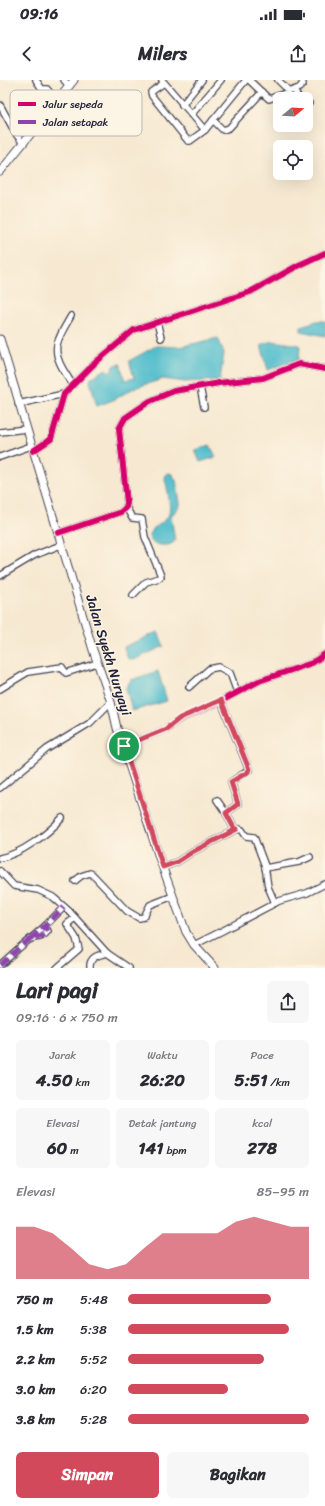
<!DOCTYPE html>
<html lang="id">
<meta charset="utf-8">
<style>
:root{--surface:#fff;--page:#f7f7f7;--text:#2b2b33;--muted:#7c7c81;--accent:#d1495b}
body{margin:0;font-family:Sriracha,sans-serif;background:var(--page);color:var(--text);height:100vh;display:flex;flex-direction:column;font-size:15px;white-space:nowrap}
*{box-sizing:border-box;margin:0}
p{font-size:13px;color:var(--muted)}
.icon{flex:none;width:22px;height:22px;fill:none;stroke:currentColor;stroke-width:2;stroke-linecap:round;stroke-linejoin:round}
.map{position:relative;height:888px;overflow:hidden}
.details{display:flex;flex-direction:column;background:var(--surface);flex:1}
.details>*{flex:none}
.needle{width:26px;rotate:72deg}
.fabs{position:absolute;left:273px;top:12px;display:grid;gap:8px}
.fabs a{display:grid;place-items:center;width:40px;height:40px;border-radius:6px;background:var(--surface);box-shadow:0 4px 16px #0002;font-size:20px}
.pin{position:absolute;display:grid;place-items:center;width:34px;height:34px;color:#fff;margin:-17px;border:2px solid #fff;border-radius:50%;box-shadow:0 1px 4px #0007}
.round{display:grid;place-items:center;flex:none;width:42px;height:42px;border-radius:6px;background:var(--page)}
.head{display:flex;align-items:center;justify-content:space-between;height:68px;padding:0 16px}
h1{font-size:22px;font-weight:700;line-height:30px}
.stats{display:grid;grid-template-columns:repeat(3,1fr);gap:6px;height:68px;padding:4px 16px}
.stats div{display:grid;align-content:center;border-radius:6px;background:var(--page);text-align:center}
.stats b{font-size:17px;font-weight:700}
.stats small{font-size:11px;font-weight:400}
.stats p{font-size:11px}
.chart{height:112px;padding:8px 16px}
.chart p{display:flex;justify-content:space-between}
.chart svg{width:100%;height:72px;margin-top:4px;fill:var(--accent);opacity:.7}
.button{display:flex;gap:8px;margin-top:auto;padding:8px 16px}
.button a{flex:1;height:46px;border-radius:6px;background:var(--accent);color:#fff;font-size:16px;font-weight:700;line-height:46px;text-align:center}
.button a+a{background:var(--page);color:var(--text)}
ul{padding:0 16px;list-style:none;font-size:13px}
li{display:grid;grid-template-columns:64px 48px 1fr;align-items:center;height:30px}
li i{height:10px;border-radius:5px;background:var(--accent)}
.status{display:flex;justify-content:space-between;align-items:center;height:28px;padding:0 20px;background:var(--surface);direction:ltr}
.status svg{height:11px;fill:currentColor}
header{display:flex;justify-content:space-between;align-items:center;height:52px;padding:0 16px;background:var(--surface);font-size:18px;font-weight:700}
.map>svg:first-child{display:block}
</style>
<div class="status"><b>09:16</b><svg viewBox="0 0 49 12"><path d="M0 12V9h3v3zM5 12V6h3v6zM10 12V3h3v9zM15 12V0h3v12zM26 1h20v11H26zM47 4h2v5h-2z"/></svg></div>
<header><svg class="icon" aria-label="back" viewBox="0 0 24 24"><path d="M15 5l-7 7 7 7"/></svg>Milers<svg class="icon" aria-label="share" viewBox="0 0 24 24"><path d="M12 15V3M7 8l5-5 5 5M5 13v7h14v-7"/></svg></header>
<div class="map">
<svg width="325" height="888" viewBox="0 0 325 888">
<rect width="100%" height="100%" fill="#fcf5e5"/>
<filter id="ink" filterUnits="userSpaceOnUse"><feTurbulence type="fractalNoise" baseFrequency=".025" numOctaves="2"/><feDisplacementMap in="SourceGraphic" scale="8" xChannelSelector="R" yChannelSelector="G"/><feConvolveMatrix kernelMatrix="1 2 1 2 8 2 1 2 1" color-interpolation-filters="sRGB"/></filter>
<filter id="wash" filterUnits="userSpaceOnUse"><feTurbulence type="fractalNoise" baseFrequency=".012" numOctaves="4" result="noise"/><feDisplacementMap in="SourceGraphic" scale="16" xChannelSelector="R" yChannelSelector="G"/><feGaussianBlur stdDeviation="0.9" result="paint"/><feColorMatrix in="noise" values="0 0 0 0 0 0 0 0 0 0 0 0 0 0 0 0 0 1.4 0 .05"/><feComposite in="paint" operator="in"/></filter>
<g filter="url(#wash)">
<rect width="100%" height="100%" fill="#f7e9d1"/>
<g fill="#51bdcc" stroke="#3a7084">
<path d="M317 241H325V256L301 251V246Z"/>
<path d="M218 258 224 273 220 300 185 302 163 299 134 308 113 320 97 326 90 301 91 298 106 289 108 292 113 289 112 287 120 283 125 300 134 298 129 281 156 266 179 267Z"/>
<path d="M272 261 300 265 299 280 289 282 268 290 261 265Z"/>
<path d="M210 365 216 377 200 382 195 370Z"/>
<path d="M168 393 172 394 176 400 180 423V426L171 436 175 461C170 467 161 465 154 464 138 450 165 446 169 434 171 425 167 405 164 396Z"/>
<path d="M158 552 164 566 134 580 128 579 124 567Z"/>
<path d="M158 591 167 621 132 631 126 608 131 600Z"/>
</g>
</g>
<g filter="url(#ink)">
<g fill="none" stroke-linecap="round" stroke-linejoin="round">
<g stroke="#424052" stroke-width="8">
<g id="minor">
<path d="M36 0 42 9H47L57 21"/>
<path d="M64 0 69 6"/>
<path d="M162 0 205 50"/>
<path d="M249 0 269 19 299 8 303 4 302 0"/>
<path d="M278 0 289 11"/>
<path d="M164 3 151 12 152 16 188 61H190L205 50 246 0"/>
<path d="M294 10 299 19"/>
<path d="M306 24 309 23"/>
<path d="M0 25 16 54 23 63"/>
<path d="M182 25 202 0"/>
<path d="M191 35 221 0"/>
<path d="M213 40 223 50 229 48 262 12"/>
<path d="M71 236C66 245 59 255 57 265 54 279 66 294 73 305"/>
<path d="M157 242 161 258"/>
<path d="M200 307 204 327"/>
<path d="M18 324 64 314"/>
<path d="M0 352 26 349"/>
<path d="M33 371 51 359 64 314 96 282 134 250 250 212 299 185 325 173"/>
<path d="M0 377 31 366"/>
<path d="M126 427 132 438 142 439 145 457 161 496 159 498 146 502 133 515"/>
<path d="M58 453 121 432 126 427 127 423 119 349 125 338 150 321 174 311 219 303 263 298 299 284 325 289"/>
<path d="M0 496 35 475 61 465"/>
<path d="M189 607 209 589 219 587 230 593 237 612"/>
<path d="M0 609 28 592 62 587 66 593 97 583"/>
<path d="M221 621 249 690 231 702 238 724 226 733"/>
<path d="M124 666 166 649 180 639 221 621 259 601 312 583 325 574"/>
<path d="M0 708 47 669 90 643 111 622"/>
<path d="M217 720 226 733 234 748 242 750 246 756 254 757 265 786 268 807 275 823"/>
<path d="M0 778C21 774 48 754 62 738"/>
<path d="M163 787 177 782 194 771 237 749"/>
<path d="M265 788 299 782 310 777"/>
<path d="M0 791 14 806 38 810 53 817 69 831 107 873 129 888"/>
<path d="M75 801 81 796 90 793 92 794 127 831 139 838 144 837 150 825 173 816"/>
<path d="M30 859 45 846"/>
<path d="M194 865 220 852 279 821 307 813 325 804"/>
<path d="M0 885C10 877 19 867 29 860 37 855 40 861 48 851L45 846 64 827"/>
<path d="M57 888 79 869 76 858 67 844 75 838"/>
<path d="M90 888C89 877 98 875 107 873"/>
</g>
</g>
<g stroke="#424052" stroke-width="9">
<g id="major">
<path d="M0 92 74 0"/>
<path d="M0 259 93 570 111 622 117 648 160 780 186 852 194 865 215 888"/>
</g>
</g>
<use href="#minor" stroke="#fff" stroke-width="5.5"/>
<use href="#major" stroke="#fff" stroke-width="7"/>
<g stroke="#8e44ad" stroke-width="5" stroke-dasharray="10 5" stroke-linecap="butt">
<path d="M30 859 45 846"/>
<path d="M0 885C10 877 19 867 29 860 37 855 40 861 48 851L45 846 64 827"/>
</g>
<g stroke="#fcf5e5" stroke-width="8">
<g id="cycleway">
<path d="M33 371 51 359 64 314 96 282 134 250 250 212 299 185 325 173"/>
<path d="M58 453 121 432 126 427 127 423 119 349 125 338 150 321 174 311 219 303 263 298 299 284 325 289"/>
<path d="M124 666 166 649 180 639 221 621 259 601 312 583 325 574"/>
</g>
</g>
<use href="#cycleway" stroke="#d6006c" stroke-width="6"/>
</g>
</g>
<g fill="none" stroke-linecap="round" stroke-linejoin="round" filter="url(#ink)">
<g stroke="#fff" stroke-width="8">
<path id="route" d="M221 620 249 689 248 692 231 702 238 724 226 733 234 748 237 749 194 771 177 782 163 787 124 666 166 649 180 638Z"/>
</g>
<use href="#route" stroke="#d1495b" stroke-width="5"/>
</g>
<g text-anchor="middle" stroke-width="3" stroke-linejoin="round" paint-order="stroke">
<g font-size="14" fill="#22223b" stroke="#fcf5e5">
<text transform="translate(109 575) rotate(73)" y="5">Jalan Syekh Nuryayi</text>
</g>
</g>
<rect x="10" y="10" width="132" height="46" rx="6" fill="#fcf5e5" stroke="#bbb6b2" stroke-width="1"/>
<rect x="18" y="22" width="18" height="4" fill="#d6006c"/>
<rect x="18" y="40" width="18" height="4" fill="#8e44ad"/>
<g font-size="11" fill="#22223b">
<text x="43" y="28">Jalur sepeda</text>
<text x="43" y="46">Jalan setapak</text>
</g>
</svg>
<div class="fabs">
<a><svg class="needle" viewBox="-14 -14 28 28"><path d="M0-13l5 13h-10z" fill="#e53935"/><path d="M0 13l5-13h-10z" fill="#7c7c81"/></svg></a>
<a><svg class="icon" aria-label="locate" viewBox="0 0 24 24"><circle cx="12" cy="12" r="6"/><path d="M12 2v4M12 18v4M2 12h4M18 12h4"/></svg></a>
</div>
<div class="pin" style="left:124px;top:666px;background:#1e9e55"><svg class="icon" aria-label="arrive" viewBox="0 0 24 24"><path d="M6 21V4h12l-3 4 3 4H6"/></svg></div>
</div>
<section class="details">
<div class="head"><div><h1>Lari pagi</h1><p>09:16 · 6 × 750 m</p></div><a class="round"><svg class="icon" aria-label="share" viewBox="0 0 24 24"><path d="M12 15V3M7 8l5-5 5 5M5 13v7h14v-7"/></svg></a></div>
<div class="stats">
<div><p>Jarak</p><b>4.50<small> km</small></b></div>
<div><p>Waktu</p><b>26:20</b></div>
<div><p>Pace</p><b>5:51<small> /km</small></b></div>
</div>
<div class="stats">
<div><p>Elevasi</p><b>60<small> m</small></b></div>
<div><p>Detak jantung</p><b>141<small> bpm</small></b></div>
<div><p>kcal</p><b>278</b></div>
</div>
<div class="chart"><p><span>Elevasi</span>85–95 m</p>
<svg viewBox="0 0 160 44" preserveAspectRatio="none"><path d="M0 44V12L10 12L20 16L30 25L40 35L50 38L60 35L70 25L80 16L90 16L100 16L110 16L120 9L130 6L140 9L150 12L160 12V44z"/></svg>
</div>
<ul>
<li><b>750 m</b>5:48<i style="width:79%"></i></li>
<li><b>1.5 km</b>5:38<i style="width:89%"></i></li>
<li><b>2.2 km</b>5:52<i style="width:75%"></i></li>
<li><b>3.0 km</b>6:20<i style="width:55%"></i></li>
<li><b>3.8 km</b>5:28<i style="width:100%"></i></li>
</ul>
<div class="button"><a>Simpan</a><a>Bagikan</a></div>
</section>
